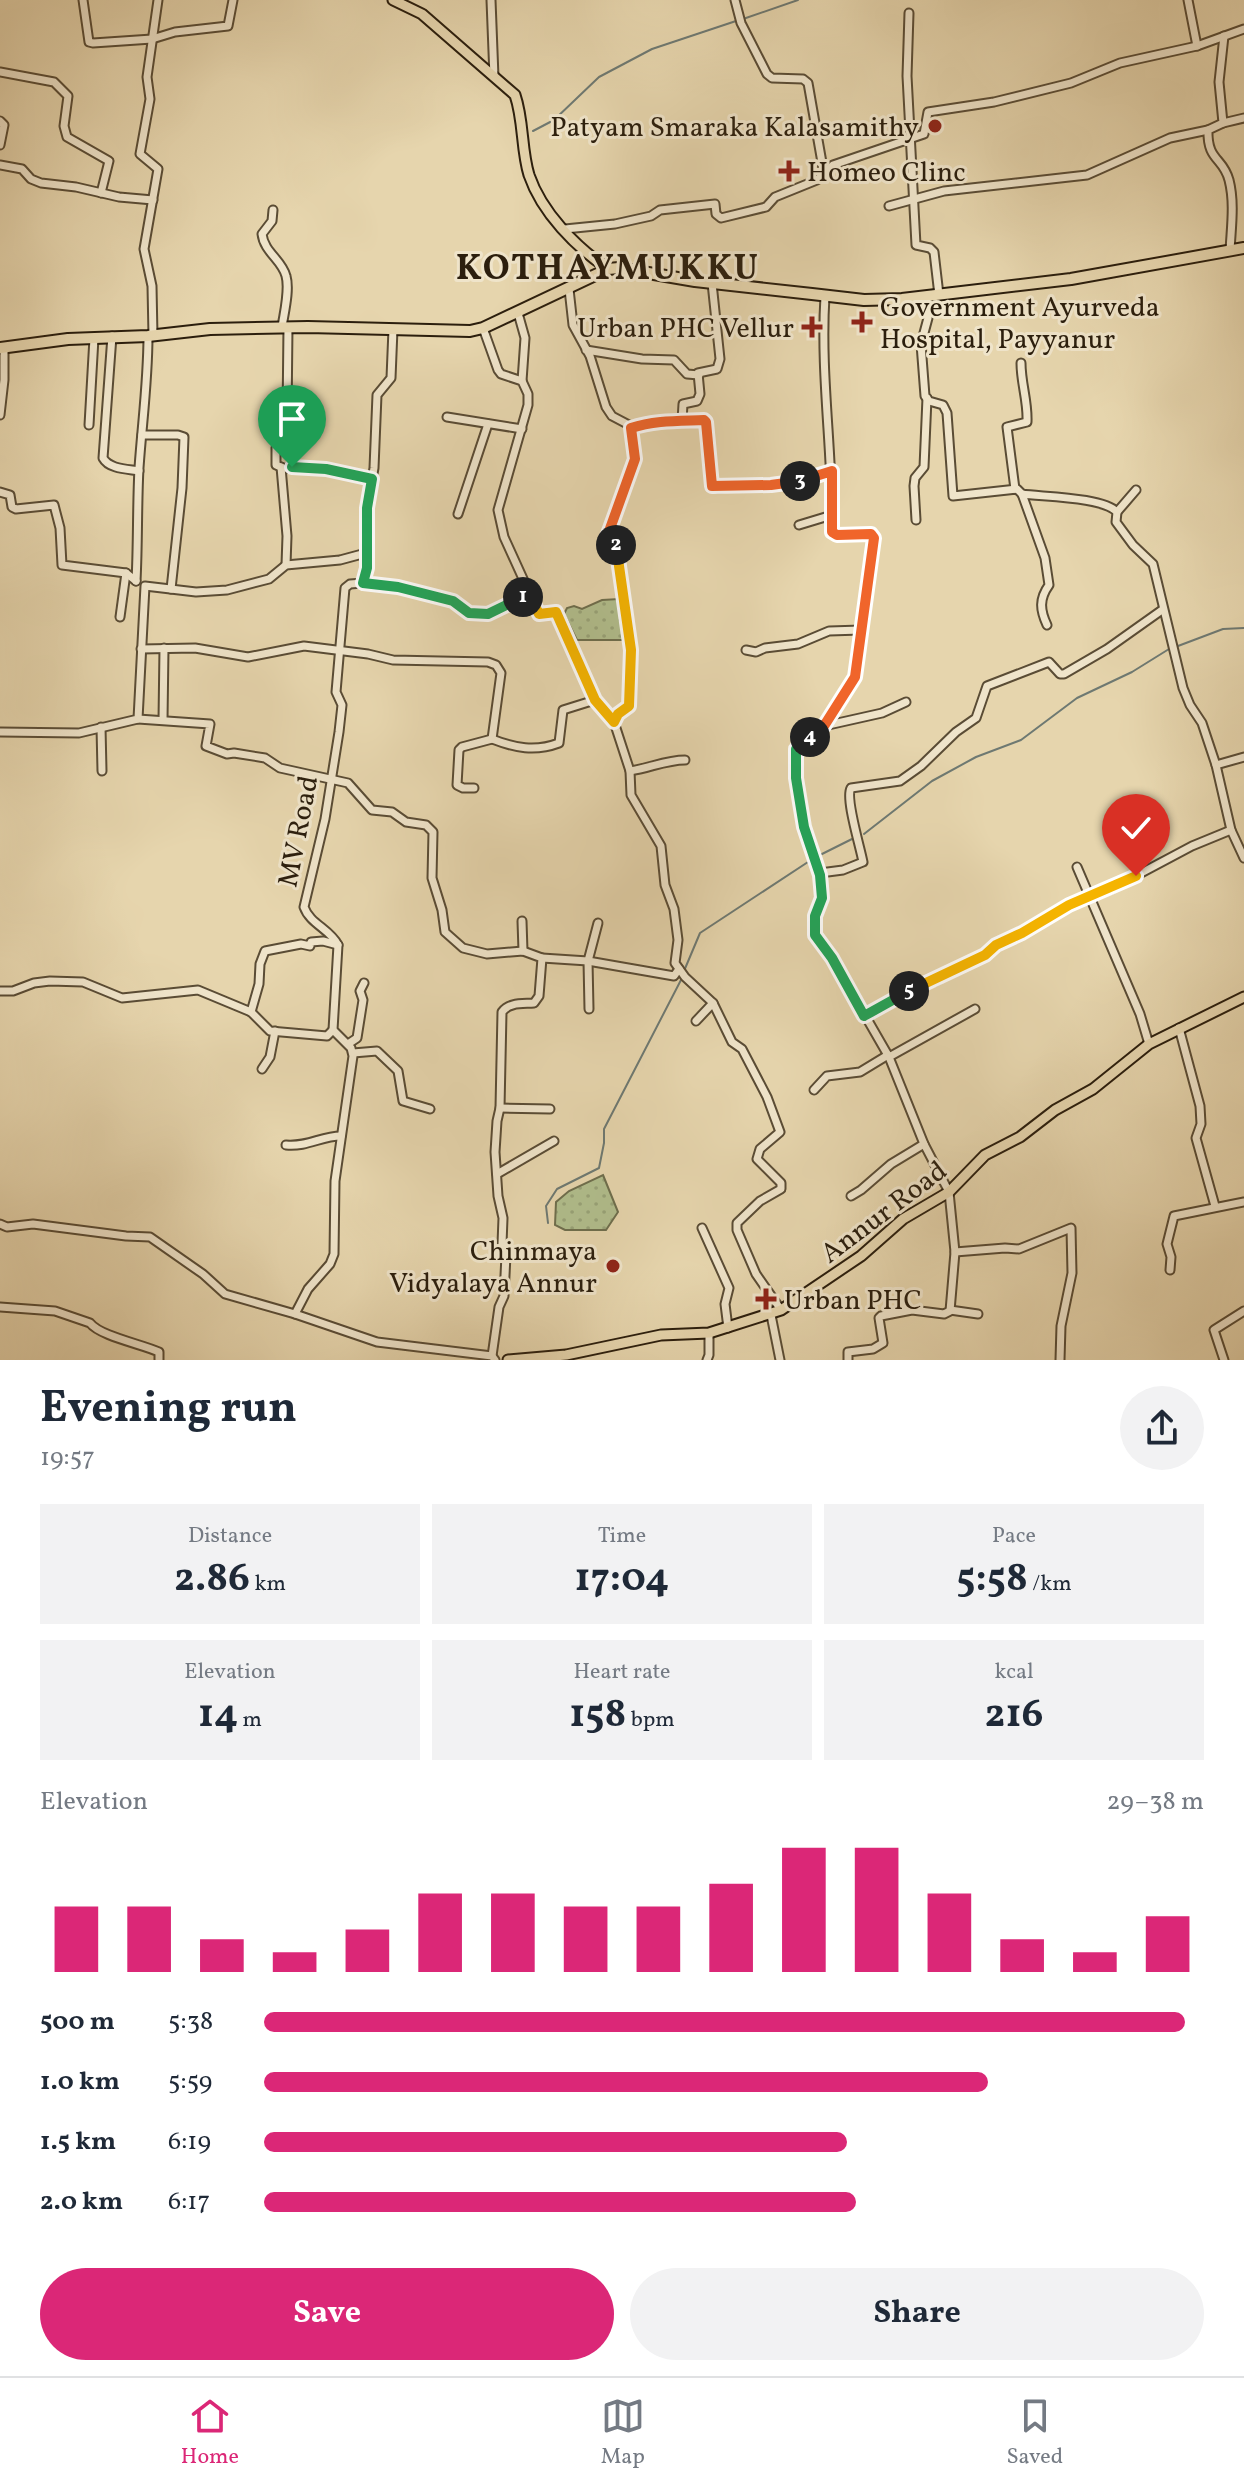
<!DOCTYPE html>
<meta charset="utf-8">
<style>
:root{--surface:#fff;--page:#f2f2f3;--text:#1f2937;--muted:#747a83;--line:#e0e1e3;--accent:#db2777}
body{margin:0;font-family:Vollkorn,serif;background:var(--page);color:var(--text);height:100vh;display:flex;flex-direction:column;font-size:30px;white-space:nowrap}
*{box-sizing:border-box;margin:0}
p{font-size:26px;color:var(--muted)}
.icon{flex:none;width:44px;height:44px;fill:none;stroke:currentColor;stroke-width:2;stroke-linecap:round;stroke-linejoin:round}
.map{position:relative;height:1360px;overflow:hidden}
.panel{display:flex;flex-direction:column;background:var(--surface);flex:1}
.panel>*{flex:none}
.pin{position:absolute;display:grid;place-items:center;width:68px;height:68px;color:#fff;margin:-82px -34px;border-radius:50% 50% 50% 0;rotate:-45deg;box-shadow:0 0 8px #0007}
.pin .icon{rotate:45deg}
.km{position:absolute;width:40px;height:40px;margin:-20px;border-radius:50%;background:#222;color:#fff;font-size:22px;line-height:40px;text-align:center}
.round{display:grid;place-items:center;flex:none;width:84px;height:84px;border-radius:42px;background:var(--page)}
.summary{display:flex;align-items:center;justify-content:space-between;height:136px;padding:0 40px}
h1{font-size:44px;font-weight:700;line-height:60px}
.stats{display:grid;grid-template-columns:repeat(3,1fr);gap:12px;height:136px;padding:8px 40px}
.stats div{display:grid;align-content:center;border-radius:0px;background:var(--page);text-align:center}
.stats b{font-size:40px;font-weight:700}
.stats small{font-size:22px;font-weight:400}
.stats p{font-size:22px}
.chart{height:224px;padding:16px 40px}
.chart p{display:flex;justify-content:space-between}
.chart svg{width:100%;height:144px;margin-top:8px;stroke:var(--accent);stroke-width:6}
.cta{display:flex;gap:16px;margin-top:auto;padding:16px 40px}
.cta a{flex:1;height:92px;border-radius:48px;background:var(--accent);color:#fff;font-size:32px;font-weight:700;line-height:92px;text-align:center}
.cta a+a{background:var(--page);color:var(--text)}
ul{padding:0 40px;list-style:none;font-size:26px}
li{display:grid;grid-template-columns:128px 96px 1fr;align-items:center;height:60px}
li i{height:20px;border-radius:10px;background:var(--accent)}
.dock{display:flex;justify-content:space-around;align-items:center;height:112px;border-top:2px solid var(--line);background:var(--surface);font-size:22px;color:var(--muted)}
.dock a{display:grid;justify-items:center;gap:4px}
.dock .on{color:var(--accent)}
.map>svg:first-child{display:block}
</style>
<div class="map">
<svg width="1244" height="1360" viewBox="0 0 1244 1360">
<defs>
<pattern id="park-dots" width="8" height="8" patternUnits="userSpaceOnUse" patternTransform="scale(2)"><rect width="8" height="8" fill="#b1be8d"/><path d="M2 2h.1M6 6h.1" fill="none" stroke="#98a378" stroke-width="1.8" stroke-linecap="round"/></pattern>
</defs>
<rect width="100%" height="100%" fill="#e6d5ad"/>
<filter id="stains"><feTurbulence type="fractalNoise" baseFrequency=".0025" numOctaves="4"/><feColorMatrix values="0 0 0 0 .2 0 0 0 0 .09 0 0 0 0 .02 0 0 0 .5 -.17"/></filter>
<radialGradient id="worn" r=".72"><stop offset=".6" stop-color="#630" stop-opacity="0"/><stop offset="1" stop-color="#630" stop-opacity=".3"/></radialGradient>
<g fill="url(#park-dots)" stroke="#6e6e4d" stroke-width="2">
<path d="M619 599 624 640H577L564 614 567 608 574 606 582 609 602 600Z"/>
<path d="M603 1175 618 1212 606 1230H565L555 1225 556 1202 569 1191Z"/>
</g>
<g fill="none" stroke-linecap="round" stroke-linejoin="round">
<g stroke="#6e7972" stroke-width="2">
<path d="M743 19 798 0"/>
<path d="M533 131 554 120 599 77 652 49 736 21"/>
<path d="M1178 646 1223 629 1244 628"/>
<path d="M864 834 932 781 976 757 1021 740 1077 698 1132 672 1169 649"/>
<path d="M818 856 852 839"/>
<path d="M684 971 700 933 811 860"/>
<path d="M548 1223 546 1206 557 1189 599 1168 604 1143V1129L682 978"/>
</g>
<g stroke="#5a4c35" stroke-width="11">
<g id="minor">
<path d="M83 0 89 42 93 43 152 39 175 32 228 26 233 0"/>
<path d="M491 0 494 77"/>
<path d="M735 0 741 23 767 74 772 78 803 79 808 83 824 174"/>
<path d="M1188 0 1197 46"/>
<path d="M909 13 907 76 916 245 930 248 934 252 939 295"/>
<path d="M1224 36 1219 82 1223 123 1208 130C1207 161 1223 157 1229 180 1235 203 1231 229 1230 251"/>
<path d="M0 72 54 82 68 96 64 126 67 137 109 161 101 193"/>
<path d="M0 121 4 125 0 145"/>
<path d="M1223 123 1244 118"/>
<path d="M0 165 22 169 31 179 41 183 76 187 119 197 153 200"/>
<path d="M889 206 944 191 1087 175 1170 138 1208 130"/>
<path d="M273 210 272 221 262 234C264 252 282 260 286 276 290 290 284 313 282 327"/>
<path d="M565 229 615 224 651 216 660 210 715 204 716 214 721 218 766 207 775 197 817 180 833 165 924 134 928 112 994 102 1071 83 1120 63 1197 46 1244 29"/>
<path d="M569 289 573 325 590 356 606 407 612 416 631 426 635 459 607 538 618 547 631 650 629 706 618 714 614 722"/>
<path d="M825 296C820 375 833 452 832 532L837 535 871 534 874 538 855 677 824 726 796 749V778L804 827 820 875 822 898 815 916V935L832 958 889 1057 924 1144 949 1192 955 1252 1005 1248 1019 1249 1071 1228 1072 1273 1061 1326 1060 1360"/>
<path d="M926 297 928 318 921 344 925 396 929 401 943 405 947 413 953 496 1017 489 1022 494C1044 497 1103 497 1117 512L1116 522 1133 545 1153 564 1183 688 1190 705 1202 723 1216 765 1231 830 1244 858"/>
<path d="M518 313 525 338 522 381"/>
<path d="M288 327 287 417 276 448V465L283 468 326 469 372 479"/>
<path d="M483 328 498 370 501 374 522 381 528 394V405L498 510 504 537 539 614 556 612 595 700 614 722 630 771 631 795 661 846 665 885 674 909 678 940 675 963 685 977 713 1003 732 1042 742 1049 767 1097 780 1132 760 1149 757 1159 781 1183V1189L760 1201 737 1223V1230L756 1274 781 1310"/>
<path d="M393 329 391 378 377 395 374 468 367 508V568L363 583 350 584 345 588 336 692 342 705 339 732 325 819 304 907C310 924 330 929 338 945L333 1030 351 1048 353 1056 335 1181 334 1254 330 1264 308 1289 295 1314 377 1342 492 1356 495 1360"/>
<path d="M112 336 103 458C109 469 127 469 139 471"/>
<path d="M153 336 152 286 144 249 158 169 140 154 150 99 147 77 158 0"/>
<path d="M586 350 642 359 674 360 687 374 699 375"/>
<path d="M0 415 4 380V347"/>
<path d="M447 417 522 429"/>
<path d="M682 421 683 404 697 401 700 394 698 373 717 369 720 359 712 283"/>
<path d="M89 425 94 338"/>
<path d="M631 428 651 422 704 420 706 422 712 486 717 488 792 483 832 471"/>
<path d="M142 435H178L184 437 182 488 171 589"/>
<path d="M281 467 287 536 286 565"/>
<path d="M1015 489 1007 427 1027 422C1028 401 1021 384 1021 363"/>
<path d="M0 492 10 495 12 507 16 509 54 505 60 528 62 565 126 573 136 581"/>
<path d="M1022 494 1045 558 1049 585C1039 599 1040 610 1047 625"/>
<path d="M1117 512 1136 490"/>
<path d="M458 514 488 424"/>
<path d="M916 520 914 486 915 478 924 467 927 398"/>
<path d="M799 525 832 515"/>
<path d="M136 581C138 543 137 506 139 468 142 424 148 381 148 336"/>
<path d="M363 583 398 587 453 601 469 613 488 614 529 594"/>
<path d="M120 617 126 573"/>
<path d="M141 649 195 648 248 657 304 646 368 654 393 660 488 662 496 665 501 673 492 739C515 748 535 752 559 743L563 710 595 700"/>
<path d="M746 650 756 652 765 648 798 644 829 631 861 630"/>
<path d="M138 719 210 724 206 746 227 754 234 753 265 758 280 768 348 783 372 810 392 812 406 822 426 825 433 832 432 878 442 910 445 932 463 948 487 954 523 951 542 958 539 996 534 1003C523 1004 509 1002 502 1012L500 1108 497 1121 495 1152 498 1196 503 1218 502 1244 506 1255 504 1296 499 1307 492 1356"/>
<path d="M163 720 164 648"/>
<path d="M824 726 882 713 906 702"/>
<path d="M101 727 102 771"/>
<path d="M0 732 79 733 138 719 145 586 196 592 227 590 269 579 286 565 340 560 366 553"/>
<path d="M1216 765 1244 757"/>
<path d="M630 771C650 768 666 760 685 760"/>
<path d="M474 788H463L457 785 459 750 462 747 492 739"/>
<path d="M1077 867 1140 1014 1149 1044"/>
<path d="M820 873 843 870 863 862C860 846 845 798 851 788L900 781 921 766 956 732 976 718 987 686 1049 662 1060 674H1064L1107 649 1162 610"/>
<path d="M522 921 523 951"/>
<path d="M542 958 588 961 674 976 679 969"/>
<path d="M0 991H13L34 983 50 981 83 982 122 998 198 990 251 1012 259 984 260 964 265 951 301 944 310 946 311 942 323 941 338 945"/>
<path d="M589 1009 588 961 598 923"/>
<path d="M251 1012 270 1031 327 1036 333 1030"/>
<path d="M864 1016 912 989 935 981 985 955 996 945 1022 933 1069 905 1113 888 1192 846 1231 830"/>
<path d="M696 1021 713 1003"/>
<path d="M1179 1028 1200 1106 1201 1124 1196 1138 1215 1206"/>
<path d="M348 1044 357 1038 363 1000 360 991 364 983"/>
<path d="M353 1053 377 1051 398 1071 403 1101 430 1109"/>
<path d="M889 1057 975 1009"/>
<path d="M262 1069 270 1057 275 1031"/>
<path d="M814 1090 827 1076 860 1072 888 1055"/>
<path d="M500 1108 550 1109"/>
<path d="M286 1145C308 1147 321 1136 341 1136"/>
<path d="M497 1174 554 1141"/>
<path d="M851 1196 861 1190 891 1164 924 1144"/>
<path d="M0 1224 7 1227 33 1224 126 1236 150 1237 203 1274 225 1294 295 1314"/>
<path d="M702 1228 729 1288 725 1304 728 1328"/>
<path d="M1170 1270 1171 1257 1167 1244 1174 1216 1244 1202"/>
<path d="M0 1307 55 1311 90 1323C100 1336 141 1344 159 1352V1360"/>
<path d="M950 1310 978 1314"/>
<path d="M771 1315 780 1360"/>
<path d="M707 1360 709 1355V1333"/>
<path d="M848 1360V1352L873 1349 883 1343 879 1318 881 1316 912 1310 944 1314 950 1311 955 1252"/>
<path d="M1224 1360 1214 1330 1244 1311"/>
</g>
</g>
<g stroke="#2b1e0d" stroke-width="13">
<g id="major">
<path d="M393 0 422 14 515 95C524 121 521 149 529 175 542 213 576 247 608 269"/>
<path d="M508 1360 566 1355 661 1335 709 1333 781 1310 861 1256 903 1219 949 1192 985 1155 1020 1137 1055 1110 1093 1089 1149 1044 1244 997"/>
</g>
</g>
<g stroke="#2b1e0d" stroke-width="14">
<path id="highway" d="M0 348 68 339 148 336 210 329 308 327 470 331 483 328 608 269 619 268 695 281 812 294 864 300 902 299 1071 279 1244 248"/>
</g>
<use href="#minor" stroke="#efe4ca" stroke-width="7"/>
<use href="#major" stroke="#e6d5ad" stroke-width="9"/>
<use href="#highway" stroke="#e6d5ad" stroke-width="10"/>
</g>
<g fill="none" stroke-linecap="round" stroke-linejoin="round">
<g stroke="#fff" stroke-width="16">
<path id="split-1" d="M292 467 326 469 372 479 367 508V568L363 583 398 587 453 601 469 613 488 614 523 597"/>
</g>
<g stroke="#fff" stroke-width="16">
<path id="split-2" d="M523 597 529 594 539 614 556 612 595 700 614 722 618 714 629 706 631 650 616 545"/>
</g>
<g stroke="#fff" stroke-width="16">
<path id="split-3" d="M616 545 607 537 635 459 631 428C655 420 679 421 704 420L706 422 712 486 771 485 800 481"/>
</g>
<g stroke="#fff" stroke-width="16">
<path id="split-4" d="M800 481 832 471V532L837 535 871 534 874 538 855 677 824 726 810 737"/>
</g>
<g stroke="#fff" stroke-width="16">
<path id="split-5" d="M810 737 796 749V778L804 827 820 875 822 898 815 916V935L832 958 864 1016 909 991"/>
</g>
<g stroke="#fff" stroke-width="16">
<path id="split-6" d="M909 991 985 955 996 945 1022 933 1069 905 1136 876"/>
</g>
<use href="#split-1" stroke="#22a559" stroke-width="10"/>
<use href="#split-2" stroke="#f5b400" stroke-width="10"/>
<use href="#split-3" stroke="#f0652b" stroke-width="10"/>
<use href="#split-4" stroke="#f0652b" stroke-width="10"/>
<use href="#split-5" stroke="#22a559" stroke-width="10"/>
<use href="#split-6" stroke="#f5b400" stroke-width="10"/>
</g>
<g fill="#8f2418" stroke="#efe4ca" stroke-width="3">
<circle cx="935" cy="126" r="8"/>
<path d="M785 159h8v8h8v8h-8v8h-8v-8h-8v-8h8z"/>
<path d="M858 310h8v8h8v8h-8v8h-8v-8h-8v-8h8z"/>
<path d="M808 315h8v8h8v8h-8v8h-8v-8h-8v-8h8z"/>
<circle cx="613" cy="1266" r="8"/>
<path d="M762 1287h8v8h8v8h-8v8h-8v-8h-8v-8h8z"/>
</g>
<g text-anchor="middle" stroke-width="6" stroke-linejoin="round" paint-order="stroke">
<g font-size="28" fill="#2b1e0d" stroke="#efe4ca" text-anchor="end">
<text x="919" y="136">Patyam Smaraka Kalasamithy</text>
<text x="807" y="181" text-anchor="start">Homeo Clinc</text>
<text x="880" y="316" text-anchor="start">Government Ayurveda<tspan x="880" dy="32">Hospital, Payyanur</tspan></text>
<text x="794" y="337">Urban PHC Vellur</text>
<text x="597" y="1260">Chinmaya<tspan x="597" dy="32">Vidyalaya Annur</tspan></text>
<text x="784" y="1309" text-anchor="start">Urban PHC</text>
</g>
<g font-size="28" fill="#2b1e0d" stroke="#efe4ca">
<text transform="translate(297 831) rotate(-79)" y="10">MV Road</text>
<text transform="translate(883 1211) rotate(-37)" y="10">Annur Road</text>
</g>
<g font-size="36" font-weight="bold" letter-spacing="2" fill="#2b1e0d" stroke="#efe4ca">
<text x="608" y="279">KOTHAYMUKKU</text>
</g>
</g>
<rect width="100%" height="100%" filter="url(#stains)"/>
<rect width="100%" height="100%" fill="url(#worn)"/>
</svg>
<div class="pin" style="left:292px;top:467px;background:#1e9e55"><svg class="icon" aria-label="arrive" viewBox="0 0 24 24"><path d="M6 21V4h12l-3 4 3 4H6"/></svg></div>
<div class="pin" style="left:1136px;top:876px;background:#d93025"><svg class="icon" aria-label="check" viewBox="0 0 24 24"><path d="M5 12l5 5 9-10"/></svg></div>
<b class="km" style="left:523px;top:597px">1</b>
<b class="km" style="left:616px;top:545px">2</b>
<b class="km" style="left:800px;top:481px">3</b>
<b class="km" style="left:810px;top:737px">4</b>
<b class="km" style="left:909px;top:991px">5</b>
</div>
<section class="panel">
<div class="summary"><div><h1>Evening run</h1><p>19:57</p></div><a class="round"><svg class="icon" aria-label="share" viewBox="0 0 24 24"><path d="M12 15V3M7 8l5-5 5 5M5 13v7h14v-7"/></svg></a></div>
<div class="stats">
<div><p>Distance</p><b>2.86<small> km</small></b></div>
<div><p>Time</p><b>17:04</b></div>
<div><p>Pace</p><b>5:58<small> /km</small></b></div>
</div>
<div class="stats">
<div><p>Elevation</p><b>14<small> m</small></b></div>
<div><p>Heart rate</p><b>158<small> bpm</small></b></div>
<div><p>kcal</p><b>216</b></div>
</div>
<div class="chart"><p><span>Elevation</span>29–38 m</p>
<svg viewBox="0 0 160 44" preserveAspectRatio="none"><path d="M5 44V24M15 44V24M25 44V34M35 44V38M45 44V31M55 44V20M65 44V20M75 44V24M85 44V24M95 44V17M105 44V6M115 44V6M125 44V20M135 44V34M145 44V38M155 44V27"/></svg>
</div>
<ul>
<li><b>500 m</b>5:38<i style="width:98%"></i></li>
<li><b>1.0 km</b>5:59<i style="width:77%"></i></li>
<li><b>1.5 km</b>6:19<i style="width:62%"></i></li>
<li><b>2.0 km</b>6:17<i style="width:63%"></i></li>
</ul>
<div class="cta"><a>Save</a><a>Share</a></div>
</section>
<nav class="dock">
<a class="on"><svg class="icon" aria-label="home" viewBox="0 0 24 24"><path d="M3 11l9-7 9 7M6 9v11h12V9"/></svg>Home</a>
<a><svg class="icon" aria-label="map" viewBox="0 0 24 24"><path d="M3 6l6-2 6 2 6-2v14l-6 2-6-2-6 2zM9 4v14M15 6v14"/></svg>Map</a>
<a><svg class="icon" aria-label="saved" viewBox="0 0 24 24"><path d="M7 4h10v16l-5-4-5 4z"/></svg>Saved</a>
</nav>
